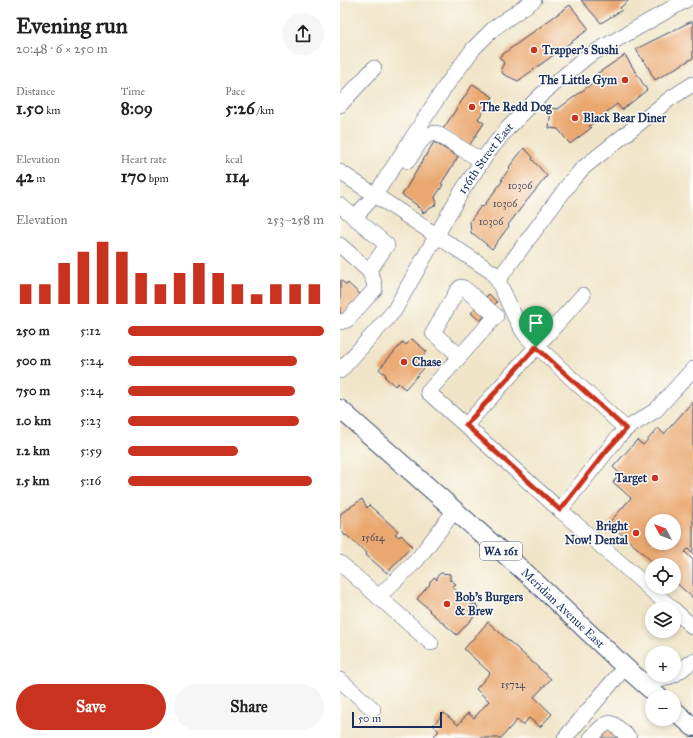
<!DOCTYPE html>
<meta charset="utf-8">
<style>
:root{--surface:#fff;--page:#f6f6f6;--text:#222;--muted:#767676;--accent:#c8321e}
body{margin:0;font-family:"IM FELL Great Primer",serif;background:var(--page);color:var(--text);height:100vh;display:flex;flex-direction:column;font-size:15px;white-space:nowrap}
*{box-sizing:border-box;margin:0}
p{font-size:13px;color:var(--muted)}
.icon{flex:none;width:22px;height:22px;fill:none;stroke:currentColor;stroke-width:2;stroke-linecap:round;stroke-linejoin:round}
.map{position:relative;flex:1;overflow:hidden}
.panel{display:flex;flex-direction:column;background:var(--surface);width:340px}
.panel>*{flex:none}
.needle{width:26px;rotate:311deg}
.fabs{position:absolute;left:305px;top:514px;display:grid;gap:8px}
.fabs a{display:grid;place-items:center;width:36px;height:36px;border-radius:50%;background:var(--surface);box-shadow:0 2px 6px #0003;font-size:20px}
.scale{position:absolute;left:12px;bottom:10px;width:90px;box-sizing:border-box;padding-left:4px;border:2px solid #1b2f5e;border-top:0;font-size:11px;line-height:14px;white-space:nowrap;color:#1b2f5e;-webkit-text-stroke:3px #fdfcf7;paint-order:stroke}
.pin{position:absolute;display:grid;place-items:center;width:34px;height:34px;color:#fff;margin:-41px -17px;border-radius:50% 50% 50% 0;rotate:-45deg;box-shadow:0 0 4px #0007}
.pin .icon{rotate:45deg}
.round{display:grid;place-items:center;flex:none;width:42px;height:42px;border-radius:21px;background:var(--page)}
.overview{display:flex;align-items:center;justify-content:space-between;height:68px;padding:0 16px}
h1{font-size:22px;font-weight:800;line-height:30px}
.figures{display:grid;grid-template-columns:repeat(3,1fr);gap:6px;height:68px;padding:4px 16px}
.figures div{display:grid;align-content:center}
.figures b{font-size:17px;font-weight:800}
.figures small{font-size:11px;font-weight:400}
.figures p{font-size:11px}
.chart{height:112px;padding:8px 16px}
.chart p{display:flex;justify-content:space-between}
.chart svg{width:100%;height:72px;margin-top:4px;stroke:var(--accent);stroke-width:6}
.button{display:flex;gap:8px;margin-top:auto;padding:8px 16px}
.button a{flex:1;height:46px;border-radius:24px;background:var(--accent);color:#fff;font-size:16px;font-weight:800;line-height:46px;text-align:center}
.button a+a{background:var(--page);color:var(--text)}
ul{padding:0 16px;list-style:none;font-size:13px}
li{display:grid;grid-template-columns:64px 48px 1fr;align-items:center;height:30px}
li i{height:10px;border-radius:5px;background:var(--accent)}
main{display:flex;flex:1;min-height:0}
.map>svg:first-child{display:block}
</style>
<main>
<section class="panel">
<div class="overview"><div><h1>Evening run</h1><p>20:48 · 6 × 250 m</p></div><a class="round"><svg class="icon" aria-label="share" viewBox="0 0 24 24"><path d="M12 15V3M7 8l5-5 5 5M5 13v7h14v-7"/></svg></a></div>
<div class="figures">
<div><p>Distance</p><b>1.50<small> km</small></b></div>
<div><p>Time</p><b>8:09</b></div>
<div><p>Pace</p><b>5:26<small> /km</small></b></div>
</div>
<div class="figures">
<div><p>Elevation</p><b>42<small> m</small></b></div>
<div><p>Heart rate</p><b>170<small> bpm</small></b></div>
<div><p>kcal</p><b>114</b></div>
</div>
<div class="chart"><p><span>Elevation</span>253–258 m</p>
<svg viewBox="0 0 160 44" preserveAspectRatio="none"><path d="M5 44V32M15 44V32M25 44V19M35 44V12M45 44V6M55 44V12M65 44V25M75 44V32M85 44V25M95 44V19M105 44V25M115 44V32M125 44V38M135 44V32M145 44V32M155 44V32"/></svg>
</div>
<ul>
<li><b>250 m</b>5:12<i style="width:100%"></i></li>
<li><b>500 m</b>5:24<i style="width:86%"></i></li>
<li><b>750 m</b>5:24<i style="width:85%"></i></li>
<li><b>1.0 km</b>5:23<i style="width:87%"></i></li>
<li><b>1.2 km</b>5:59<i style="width:56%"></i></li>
<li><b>1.5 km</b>5:16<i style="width:94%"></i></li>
</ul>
<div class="button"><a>Save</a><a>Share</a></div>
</section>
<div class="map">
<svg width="353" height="738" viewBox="0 0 353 738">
<rect width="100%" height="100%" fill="#fdfcf7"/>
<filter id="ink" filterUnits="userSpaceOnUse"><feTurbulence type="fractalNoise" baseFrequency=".025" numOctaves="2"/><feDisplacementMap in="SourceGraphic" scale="8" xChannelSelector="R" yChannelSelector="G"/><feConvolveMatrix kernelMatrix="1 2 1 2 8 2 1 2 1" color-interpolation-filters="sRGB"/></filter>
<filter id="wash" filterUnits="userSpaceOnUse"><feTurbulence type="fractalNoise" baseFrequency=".012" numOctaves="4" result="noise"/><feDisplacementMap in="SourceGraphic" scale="16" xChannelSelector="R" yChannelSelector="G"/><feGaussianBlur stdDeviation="0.9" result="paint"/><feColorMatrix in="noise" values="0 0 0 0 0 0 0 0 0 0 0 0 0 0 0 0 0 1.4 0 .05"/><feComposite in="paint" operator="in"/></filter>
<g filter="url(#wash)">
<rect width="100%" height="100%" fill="#f0e5c8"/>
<g id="blocks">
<g fill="#eaa86f" fill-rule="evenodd">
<path d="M241 0H289L280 8 282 10 261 23Z"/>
<path d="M230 5 249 29 178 81 163 74 161 69 164 63 159 57Z"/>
<path d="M350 22H353V58L315 80 304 60 303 61 296 49Z"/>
<path d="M285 55 307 90 282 110 277 104 249 126 251 128 230 144 218 129 209 128 211 108 218 109 258 79 255 75Z"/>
<path d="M133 84 153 97 138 119 144 123 129 146 103 129Z"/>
<path d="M94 142 118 157 101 184 103 185 95 197 97 204 83 213 80 207 78 208 77 205 62 195Z"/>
<path d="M184 148 193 157 192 159 207 176 181 208 168 225 169 226 152 249 135 235 131 233 130 221 141 206 143 207 163 180H161L170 168 169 167Z"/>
<path d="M0 280 7 285 8 283 22 296 0 319Z"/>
<path d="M149 294 157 302 140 321 131 313Z"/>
<path d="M72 339 87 352 80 359 87 365 65 389 58 383 55 386 45 377 46 375 39 369 63 342 66 345Z"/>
<path d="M353 401V554L348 549 345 552 353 560V598L334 581V565H316L269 523 291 498 273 482 280 474 273 467 297 440 303 445 318 428 324 434ZM312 521H334V543H312Z"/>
<path d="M22 499 27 508 29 505 58 531 55 534 59 537 61 535 72 546 47 573 26 555 27 553 6 535 5 536 0 527V514Z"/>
<path d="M101 573 110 574V581L111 580 116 584 112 587 133 605 134 603 138 607 137 608 140 610 117 635 89 611 90 610 77 599 90 584 89 583 94 577 97 580V576Z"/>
<path d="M148 622 211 679 194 697 212 714 200 727 189 718 183 725 177 720 161 738H92L99 731 93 725 104 713 118 725 128 713 134 718 149 701 136 689 150 673 124 649Z"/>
<path d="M265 728 283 738H253Z"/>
</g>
</g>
</g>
<g filter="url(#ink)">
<use href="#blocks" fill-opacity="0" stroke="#3b4a6e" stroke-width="1"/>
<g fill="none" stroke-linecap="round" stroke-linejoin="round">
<g stroke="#3b4a6e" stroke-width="16">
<g id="minor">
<path d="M0 105 34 68"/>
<path d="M68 161C75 151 82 133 96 133L142 161"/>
<path d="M0 172 152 272C167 292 171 317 187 337L286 429"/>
<path d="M0 205 47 245 29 271 0 245"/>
<path d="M14 218 35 195 105 87 134 48 154 28 194 0"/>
<path d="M158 280 232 180 243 168 331 98 353 84"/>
<path d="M0 322 7 320 35 289 34 282 29 271"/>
<path d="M120 356 93 333 117 291 121 287 124 288 156 316 88 392 220 510"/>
<path id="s1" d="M0 371 54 311 120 194 149 151 168 128 201 95 248 56 346 0"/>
<path d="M126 425 243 295"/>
<path d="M0 563 91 643"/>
<path d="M38 597 77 560 115 510"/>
<path d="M333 609 220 510 279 436 286 429 316 410 353 369"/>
<path d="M334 610 353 627"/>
<path d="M334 675 353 661"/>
<path d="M299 679C314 683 320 681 333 675"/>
<path d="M0 680 33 709"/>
<path d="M225 738 285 667"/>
<path d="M251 738C270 717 270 720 289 738"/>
</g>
</g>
<g stroke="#3b4a6e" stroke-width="20">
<g id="major">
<path id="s2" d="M0 409 187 574 285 667 319 697"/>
<path d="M334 710 353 727"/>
</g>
</g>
<use href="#minor" stroke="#fff" stroke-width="15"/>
<use href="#major" stroke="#fff" stroke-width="18"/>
</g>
</g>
<g fill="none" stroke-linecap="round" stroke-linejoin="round" filter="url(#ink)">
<g stroke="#fff" stroke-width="8">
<path id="route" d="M196 347 286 429 267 450 220 510 126 425Z"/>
</g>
<use href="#route" stroke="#c8321e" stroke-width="5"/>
</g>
<g fill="#c8321e" stroke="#fdfcf7" stroke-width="1.5">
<circle cx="194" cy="50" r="4"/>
<circle cx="285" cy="80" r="4"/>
<circle cx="132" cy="107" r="4"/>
<circle cx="235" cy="118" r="4"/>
<circle cx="64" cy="362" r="4"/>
<circle cx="315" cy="478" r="4"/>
<circle cx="296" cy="533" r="4"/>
<circle cx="107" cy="604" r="4"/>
</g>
<g text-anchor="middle" stroke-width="3" stroke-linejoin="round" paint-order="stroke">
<g font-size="10" fill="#4f4d62">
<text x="180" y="189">10306</text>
<text x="165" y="207">10306</text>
<text x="151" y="225">10306</text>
<text x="33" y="541">15614</text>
<text x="173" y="688">15724</text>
</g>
<rect fill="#fdfcf7" stroke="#5f6c8c" stroke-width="1" x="140" y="542" width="42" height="18" rx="3"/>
<g font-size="11" font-weight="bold" fill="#1b2f5e">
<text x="161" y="555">WA 161</text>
</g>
<g font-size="12" font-weight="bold" fill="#1b2f5e" stroke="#fdfcf7" text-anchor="start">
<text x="202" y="54">Trapper's Sushi</text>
<text x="277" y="84" text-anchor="end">The Little Gym</text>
<text x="140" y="111">The Redd Dog</text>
<text x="243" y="122">Black Bear Diner</text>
<text x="72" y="366">Chase</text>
<text x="307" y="482" text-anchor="end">Target</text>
<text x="288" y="530" text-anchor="end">Bright<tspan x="288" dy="14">Now! Dental</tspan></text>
<text x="115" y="601">Bob's Burgers<tspan x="115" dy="14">&amp; Brew</tspan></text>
</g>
<g font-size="12" fill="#1b2f5e" stroke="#fdfcf7">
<text dy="4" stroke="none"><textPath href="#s1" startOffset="259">156th Street East</textPath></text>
<text dy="4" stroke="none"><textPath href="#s2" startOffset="299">Meridian Avenue East</textPath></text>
</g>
</g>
</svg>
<div class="fabs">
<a><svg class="needle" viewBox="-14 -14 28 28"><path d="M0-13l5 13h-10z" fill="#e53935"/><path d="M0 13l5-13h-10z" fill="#767676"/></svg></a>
<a><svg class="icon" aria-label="locate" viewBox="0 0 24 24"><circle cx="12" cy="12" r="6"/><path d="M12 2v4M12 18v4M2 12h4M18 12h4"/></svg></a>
<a><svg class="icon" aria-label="layers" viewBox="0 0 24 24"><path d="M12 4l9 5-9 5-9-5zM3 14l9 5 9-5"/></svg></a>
<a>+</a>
<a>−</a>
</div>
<div class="scale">50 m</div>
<div class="pin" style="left:196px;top:347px;background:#1e9e55"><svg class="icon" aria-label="arrive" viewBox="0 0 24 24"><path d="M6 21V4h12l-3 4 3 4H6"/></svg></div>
</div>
</main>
